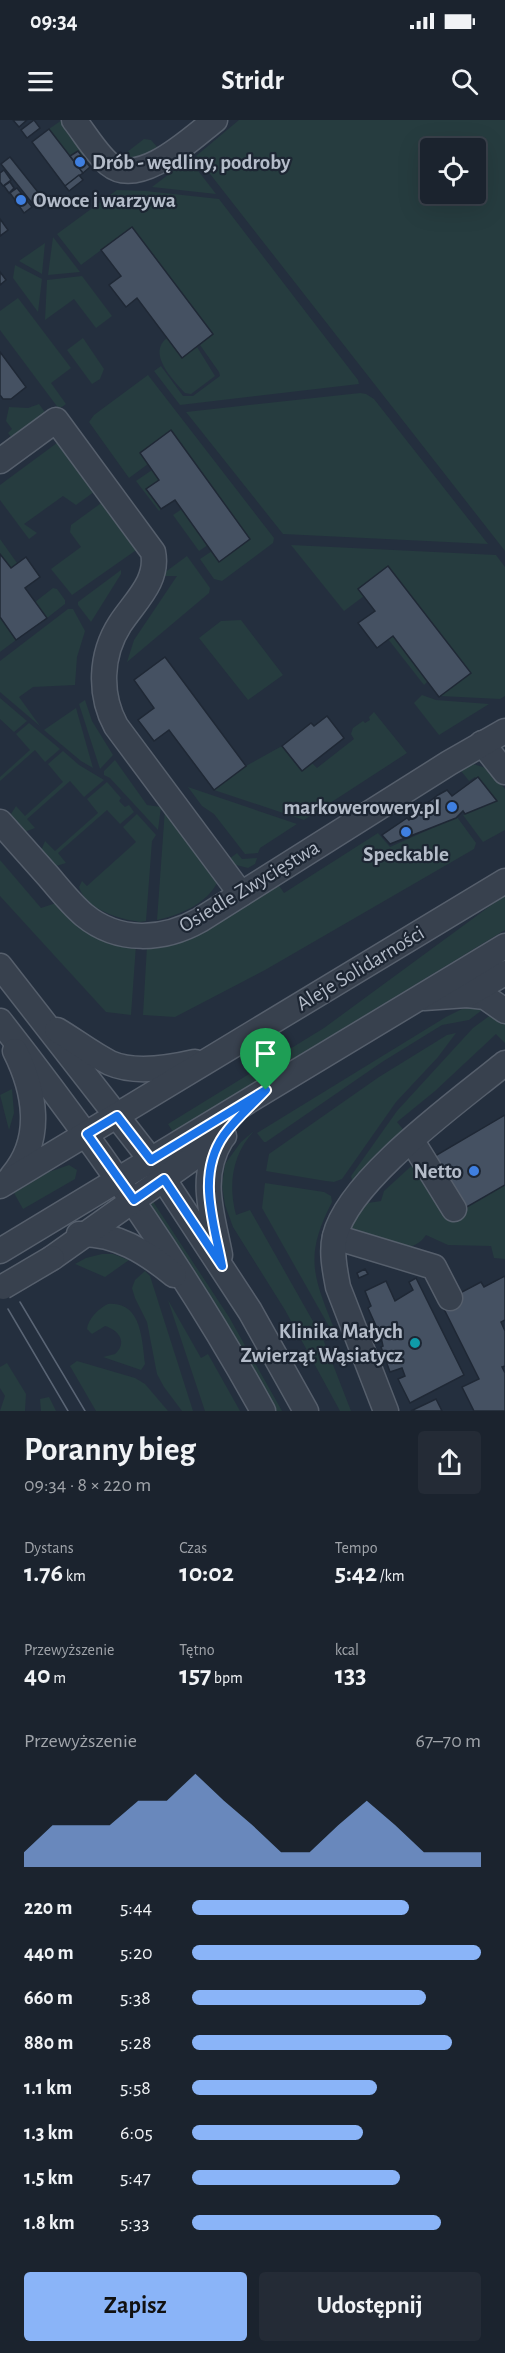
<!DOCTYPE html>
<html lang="pl">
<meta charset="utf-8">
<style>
:root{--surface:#1b232e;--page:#242b36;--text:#f1f3f6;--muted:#a0a4aa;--line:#39404a;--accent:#8ab4f8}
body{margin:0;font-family:"Alegreya Sans",sans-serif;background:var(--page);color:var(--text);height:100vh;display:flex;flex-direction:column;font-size:22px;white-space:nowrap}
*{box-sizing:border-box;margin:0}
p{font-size:20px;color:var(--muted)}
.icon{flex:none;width:33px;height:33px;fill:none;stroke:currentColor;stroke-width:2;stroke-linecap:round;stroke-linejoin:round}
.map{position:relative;height:1291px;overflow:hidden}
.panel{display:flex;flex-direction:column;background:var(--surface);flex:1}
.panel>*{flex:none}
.buttons{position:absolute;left:420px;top:18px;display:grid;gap:12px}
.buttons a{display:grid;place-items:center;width:66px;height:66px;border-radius:6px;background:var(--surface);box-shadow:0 6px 24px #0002,0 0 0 2px var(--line);font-size:30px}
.pin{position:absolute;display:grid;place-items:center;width:51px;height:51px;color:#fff;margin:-62px -26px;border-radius:50% 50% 50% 0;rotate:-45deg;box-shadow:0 0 6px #0007}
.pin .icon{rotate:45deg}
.round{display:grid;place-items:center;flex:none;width:63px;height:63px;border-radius:6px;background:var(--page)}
.headline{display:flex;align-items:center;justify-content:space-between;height:102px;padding:0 24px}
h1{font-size:33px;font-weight:700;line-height:45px}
.figures{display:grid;grid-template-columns:repeat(3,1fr);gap:9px;height:102px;padding:6px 24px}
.figures div{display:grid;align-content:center}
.figures b{font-size:26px;font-weight:700}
.figures small{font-size:16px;font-weight:400}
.figures p{font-size:16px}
.chart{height:168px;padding:12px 24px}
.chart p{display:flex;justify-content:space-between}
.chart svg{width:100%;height:108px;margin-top:6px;fill:var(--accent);opacity:.7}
.action{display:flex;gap:12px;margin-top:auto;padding:12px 24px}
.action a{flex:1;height:69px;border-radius:6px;background:var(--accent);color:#111;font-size:24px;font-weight:700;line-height:69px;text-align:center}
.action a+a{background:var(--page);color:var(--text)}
ul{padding:0 24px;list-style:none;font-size:20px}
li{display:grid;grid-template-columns:96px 72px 1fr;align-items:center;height:45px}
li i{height:15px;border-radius:8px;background:var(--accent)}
.status{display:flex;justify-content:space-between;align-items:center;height:42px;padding:0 30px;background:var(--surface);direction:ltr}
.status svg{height:16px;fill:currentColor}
header{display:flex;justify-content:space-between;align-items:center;height:78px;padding:0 24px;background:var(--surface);font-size:27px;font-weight:700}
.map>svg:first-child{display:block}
</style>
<div class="status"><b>09:34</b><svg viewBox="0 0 49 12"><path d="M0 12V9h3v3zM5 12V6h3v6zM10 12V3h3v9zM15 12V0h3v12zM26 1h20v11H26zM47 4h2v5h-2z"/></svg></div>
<header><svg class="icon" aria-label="menu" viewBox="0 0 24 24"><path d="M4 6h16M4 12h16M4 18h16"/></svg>Stridr<svg class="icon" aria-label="search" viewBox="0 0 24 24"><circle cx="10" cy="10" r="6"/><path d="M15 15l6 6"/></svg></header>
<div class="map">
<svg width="505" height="1291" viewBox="0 0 505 1291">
<rect width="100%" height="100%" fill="#242f3e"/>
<g fill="#263c3f" fill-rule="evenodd">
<path d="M62 0 86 32 81 36 77 31 70 36 49 9Z"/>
<path d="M239 0H505V431L196 36ZM430 28H476V74H430Z"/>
<path d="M144 19 151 20 158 28 138 38 122 36Z"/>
<path d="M189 39 216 74 152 67Z"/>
<path d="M117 70 146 71 219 79 358 260 359 264 180 285 154 251 161 246 183 276H193L220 256 219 252 200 225 213 213 132 107 81 145 57 114Z"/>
<path d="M53 117 80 152 48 155Z"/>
<path d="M45 123 42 154 19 141Z"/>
<path d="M15 145 42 159 38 192 13 158Z"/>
<path d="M82 156 112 196 96 208 74 179 45 200 47 160Z"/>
<path d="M18 178 71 248 51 263 66 284 59 289 0 210V191Z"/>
<path d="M83 218 104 249 100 259 92 264 67 230Z"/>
<path d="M167 218 197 227 215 256 191 274 185 273C172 259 147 233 167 218Z"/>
<path d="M148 255 274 418 273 423 222 461 214 459 200 439 212 431 220 441 250 419 172 311 140 332 148 344 129 358 89 302 94 295Z"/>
<path d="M360 273 366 274 374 279 488 424 283 414 186 292Z"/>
<path d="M39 284 49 298 15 322 8 313 12 309 6 301 9 287 28 288Z"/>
<path d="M61 320 98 369 76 385 63 376 24 404 37 413 29 419 0 380V365Z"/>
<path d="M152 350 159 360 146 369 161 389 159 391 136 361Z"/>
<path d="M104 381 142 426 72 475 51 449 81 427 70 412 71 405Z"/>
<path d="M182 389 208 425 199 431 173 395Z"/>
<path d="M0 419 17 443 11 448 0 434Z"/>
<path d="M291 425 496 435 505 447V576L500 579 440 576 470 553 388 446 364 476 344 491Z"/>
<path d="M187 436 210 468 209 473 127 542 134 520 177 456H160Z"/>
<path d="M121 450V454L91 502 78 485V482Z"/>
<path d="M53 468 57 469 65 480V484L47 498 35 482Z"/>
<path d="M68 489H73L85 511 77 537 75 565 33 567 19 577 40 606 0 572V541Z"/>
<path d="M0 498 16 520 0 532Z"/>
<path d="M241 500 283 555 248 580 199 518 221 501Z"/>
<path d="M393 516 428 561 424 565 388 519Z"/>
<path d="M422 575 436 580 489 584 439 615 414 583Z"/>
<path d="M0 578 27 601 14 612 0 599Z"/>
<path d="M85 580 92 601 113 635 100 649 79 584Z"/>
<path d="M76 588 93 648 81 641 44 610Z"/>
<path d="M374 592 407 633 304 700 214 670 246 646 282 626 301 651 312 643 317 648 354 619 351 614 353 608 363 601 365 603 370 600 369 597Z"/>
<path d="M29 603 60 629 45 642 35 630 0 661V657L30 630 16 614Z"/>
<path d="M63 631 79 645 104 660 84 677 70 661 27 699 35 708 27 711H20L11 699V694L16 686 25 696 63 662 48 644Z"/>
<path d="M115 640 147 685 161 687 158 710 110 658 104 655V651Z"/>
<path d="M473 644 486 648 505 669V710L483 722 463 695 494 681 475 657 469 661 458 647Z"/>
<path d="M107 662 121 678 119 681 125 687 129 685 134 692 120 704 107 690 58 733 66 743 56 746 41 731 45 721 55 731 98 693 87 679Z"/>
<path d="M188 667 297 704 260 728 258 733 245 734 214 694 202 686Z"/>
<path d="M165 689 218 761C208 783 180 795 157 800Z"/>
<path d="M137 694 156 715 152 721 146 801 140 802C120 799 86 790 79 767L82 761 87 766 136 722 123 707Z"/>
<path d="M457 697 476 723 474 729 265 850 175 897 143 895 147 826 276 761 284 773 378 713 390 727Z"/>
<path d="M237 733 242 739 257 738 255 744 248 748 236 745 229 739Z"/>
<path d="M0 740 41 788 59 782 136 825 131 895 106 892 0 776Z"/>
<path d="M505 775V810L173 1012 168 1004 324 908Z"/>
<path d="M471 888 482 890 469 900 442 905 382 942 266 1022H264L257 1013 446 897 462 889Z"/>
<path d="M492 894 505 903V923L496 914 435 971 397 1002 406 1013 353 1064 351 1056 397 991 473 908Z"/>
<path d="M456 913 438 937 396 982 342 1059 334 1062 326 1061 266 1051 269 1034 379 957 447 915Z"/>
<path d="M12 969 14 993 9 1010 0 975Z"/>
<path d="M254 1011C232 1035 228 1064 236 1095L250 1090 323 1219 351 1291H340L285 1190 233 1107 225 1085 222 1065 225 1044 241 1022Z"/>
<path d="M419 1039 452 1096 505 1065V1139L494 1138 491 1126 448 1125 426 1115C408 1142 371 1119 349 1109L361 1084 381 1081 384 1071Z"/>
<path d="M69 1045 77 1050 75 1059 23 1089 14 1073 49 1052Z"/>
<path d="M265 1063 324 1072 331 1076 332 1082C302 1140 315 1159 337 1216L335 1217 262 1088Z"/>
<path d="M152 1080 229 1197 282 1291H276L224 1200 149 1084Z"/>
<path d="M102 1134H113L129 1140 105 1157 75 1144 86 1138Z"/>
<path d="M145 1151 150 1156 193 1291H182L164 1267 157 1254 147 1202 135 1178 132 1168 135 1160Z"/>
<path d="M168 1180 201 1238 208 1234 240 1291H205Z"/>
<path d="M108 1184C142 1181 142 1221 145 1244L141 1250 103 1237 115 1234C128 1223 119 1210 105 1206L92 1214 87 1209C88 1199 99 1188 108 1184Z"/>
<path d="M77 1241 135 1258 145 1264 168 1291H96L70 1246Z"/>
<path d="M7 1243 26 1274 25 1291H0L5 1276 0 1268V1247Z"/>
<path d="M49 1277 56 1291H41L40 1279Z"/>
</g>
<g fill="#455162" stroke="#1f2835" stroke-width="1.5">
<path d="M13 0H27L19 7Z"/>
<path d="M34 0 40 8 27 18 21 10Z"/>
<path d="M49 9 83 53 65 66 32 22Z"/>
<path d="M78 31 90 47 83 53 70 36Z"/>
<path d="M10 37 45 81 36 88 1 44Z"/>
<path d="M4 50 11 60 3 66 0 62V53Z"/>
<path d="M79 55 83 60 69 71 65 66Z"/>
<path d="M10 62 14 68 9 73 4 66Z"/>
<path d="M17 68 32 87 24 93 10 73Z"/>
<path d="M0 99 8 110 0 116Z"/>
<path d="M132 107 213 214 182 238 137 178 126 187 109 165 121 156 101 130Z"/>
<path d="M0 152 6 160 0 165Z"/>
<path d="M0 232 26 267 11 279H3L0 275Z"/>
<path d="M171 310 250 419 219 442 175 380 161 389 146 369 159 360 140 333Z"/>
<path d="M0 434 11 448 26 437 40 457 25 468 47 498 16 520 0 497Z"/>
<path d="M388 446 471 553 439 577 393 516 377 528 358 503 375 491 358 469Z"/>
<path d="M165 537 246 646 214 670 169 610 154 621 138 600 154 588 134 560Z"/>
<path d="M327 596 344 618 302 651 282 626 311 603 314 606Z"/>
<path d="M478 657 497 681 465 694 463 691 456 698 390 724 382 715 407 698 409 700 416 695 414 693 438 675 447 670 452 676Z"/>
<path d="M505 995V1065L465 1088 435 1036Z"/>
<path d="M365 1149 368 1154 359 1158 357 1153Z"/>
<path d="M505 1156V1200L501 1202 505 1211V1246L502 1247 505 1253V1291H474L462 1267 479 1259 441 1183 481 1162 484 1167Z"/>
<path d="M416 1158 464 1255 410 1283 398 1259 405 1256 402 1248 390 1252 381 1227 383 1226 381 1217 368 1188 371 1186 365 1171 386 1161 395 1181 413 1170 409 1162Z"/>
<path d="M436 1279 442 1291H411Z"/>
</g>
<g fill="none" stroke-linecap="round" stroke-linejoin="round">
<g stroke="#565f6c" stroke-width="27">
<g id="minor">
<path d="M74 0C85 14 96 33 109 44 139 69 192 18 215 0"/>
<path d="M0 341 56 300 153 432C159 461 135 481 120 504 100 535 99 575 116 606L241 774"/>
<path d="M482 623 505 652"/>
<path d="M0 702C16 720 33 739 49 757 60 770 71 784 84 795 118 823 163 821 200 800L449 643 505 611"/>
<path d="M0 846 151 1040 250 1191 306 1291"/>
<path d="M467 875 485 877 505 891"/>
<path d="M424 878 467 875 505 853"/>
<path d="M0 901C97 1025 187 1153 263 1291"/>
<path d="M57 910C74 920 92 934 110 943 135 954 169 948 195 942"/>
<path d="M412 1021 454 1089"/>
<path d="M12 1056C44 1019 35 971 15 931"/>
<path d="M0 1066 505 761"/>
<path d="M79 1114C116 1113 146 1132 174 1155"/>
<path d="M335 1117 434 1147 450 1178"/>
<path d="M0 1131 505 826"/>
<path d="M220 1135C212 1093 198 1057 222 1018"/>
<path d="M52 1138 224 1016"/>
<path d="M386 1291 338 1167C335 1151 331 1132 335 1116 349 1059 459 981 505 943"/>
</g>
</g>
<use href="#minor" stroke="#38414e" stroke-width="24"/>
<g stroke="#5a6575" stroke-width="1.5">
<path d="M20 1182 85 1291"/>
<path d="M8 1189 68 1291"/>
</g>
<g stroke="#565f6c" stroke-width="27" stroke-linecap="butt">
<path id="minor-bridge" d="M3 1167 52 1138"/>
</g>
<use href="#minor-bridge" stroke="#38414e" stroke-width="24"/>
</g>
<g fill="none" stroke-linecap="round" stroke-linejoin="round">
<g stroke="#fff" stroke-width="12">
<path id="route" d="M266 970C252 985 236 998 224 1015 196 1055 214 1102 222 1146L164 1059 134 1080 87 1014 117 996 151 1040Z"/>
</g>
<use href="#route" stroke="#1a73e8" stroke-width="8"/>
</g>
<g fill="#3f7fe0" stroke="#1d2633" stroke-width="2">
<circle cx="80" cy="42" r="6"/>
<circle cx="21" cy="80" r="6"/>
<circle cx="452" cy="687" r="6"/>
<circle cx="406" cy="712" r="6"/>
<circle cx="474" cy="1051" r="6"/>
</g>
<circle fill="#0f9aa8" stroke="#1d2633" stroke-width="2" cx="415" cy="1223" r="6"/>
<g text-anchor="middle" stroke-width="4.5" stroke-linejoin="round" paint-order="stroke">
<g font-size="21" font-weight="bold" fill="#b4bcc9" stroke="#1d2633" text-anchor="end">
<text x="92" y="49" text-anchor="start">Drób - wędliny, podroby</text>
<text x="33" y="87" text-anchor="start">Owoce i warzywa</text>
<text x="440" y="694">markowerowery.pl</text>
<text x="406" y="741" text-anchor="middle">Speckable</text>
<text x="462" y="1058">Netto</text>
<text x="403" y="1218">Klinika Małych<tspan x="403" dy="24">Zwierząt Wąsiatycz</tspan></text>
</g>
<g font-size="21" fill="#b4bcc9" stroke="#1d2633">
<text transform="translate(249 766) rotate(-31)" y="7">Osiedle Zwycięstwa</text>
<text transform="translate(360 848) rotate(-31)" y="7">Aleje Solidarności</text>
</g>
</g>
</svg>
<div class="buttons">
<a><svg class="icon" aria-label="locate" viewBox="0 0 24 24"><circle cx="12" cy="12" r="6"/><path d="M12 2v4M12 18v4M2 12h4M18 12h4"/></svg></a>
</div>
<div class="pin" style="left:266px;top:970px;background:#1e9e55"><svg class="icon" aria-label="arrive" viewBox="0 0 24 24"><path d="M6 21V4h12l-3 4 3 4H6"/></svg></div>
</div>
<section class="panel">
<div class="headline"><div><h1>Poranny bieg</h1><p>09:34 · 8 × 220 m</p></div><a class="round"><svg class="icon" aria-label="share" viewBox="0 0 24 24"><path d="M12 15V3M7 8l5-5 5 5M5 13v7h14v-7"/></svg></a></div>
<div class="figures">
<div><p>Dystans</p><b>1.76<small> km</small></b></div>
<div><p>Czas</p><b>10:02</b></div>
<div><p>Tempo</p><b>5:42<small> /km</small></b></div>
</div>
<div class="figures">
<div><p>Przewyższenie</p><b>40<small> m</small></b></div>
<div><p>Tętno</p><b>157<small> bpm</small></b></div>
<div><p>kcal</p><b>133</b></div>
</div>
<div class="chart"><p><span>Przewyższenie</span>67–70 m</p>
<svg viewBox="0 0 160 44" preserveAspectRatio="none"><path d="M0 44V38L10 27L20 27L30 27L40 17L50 17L60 6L70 17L80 27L90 38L100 38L110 27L120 17L130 27L140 38L150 38L160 38V44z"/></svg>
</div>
<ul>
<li><b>220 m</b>5:44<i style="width:75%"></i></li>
<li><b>440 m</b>5:20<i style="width:100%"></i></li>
<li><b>660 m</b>5:38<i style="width:81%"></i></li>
<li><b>880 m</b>5:28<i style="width:90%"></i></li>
<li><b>1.1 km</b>5:58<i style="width:64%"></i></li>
<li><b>1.3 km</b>6:05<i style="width:59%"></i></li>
<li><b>1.5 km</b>5:47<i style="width:72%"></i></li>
<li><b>1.8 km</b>5:33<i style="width:86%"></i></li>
</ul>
<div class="action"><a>Zapisz</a><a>Udostępnij</a></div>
</section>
